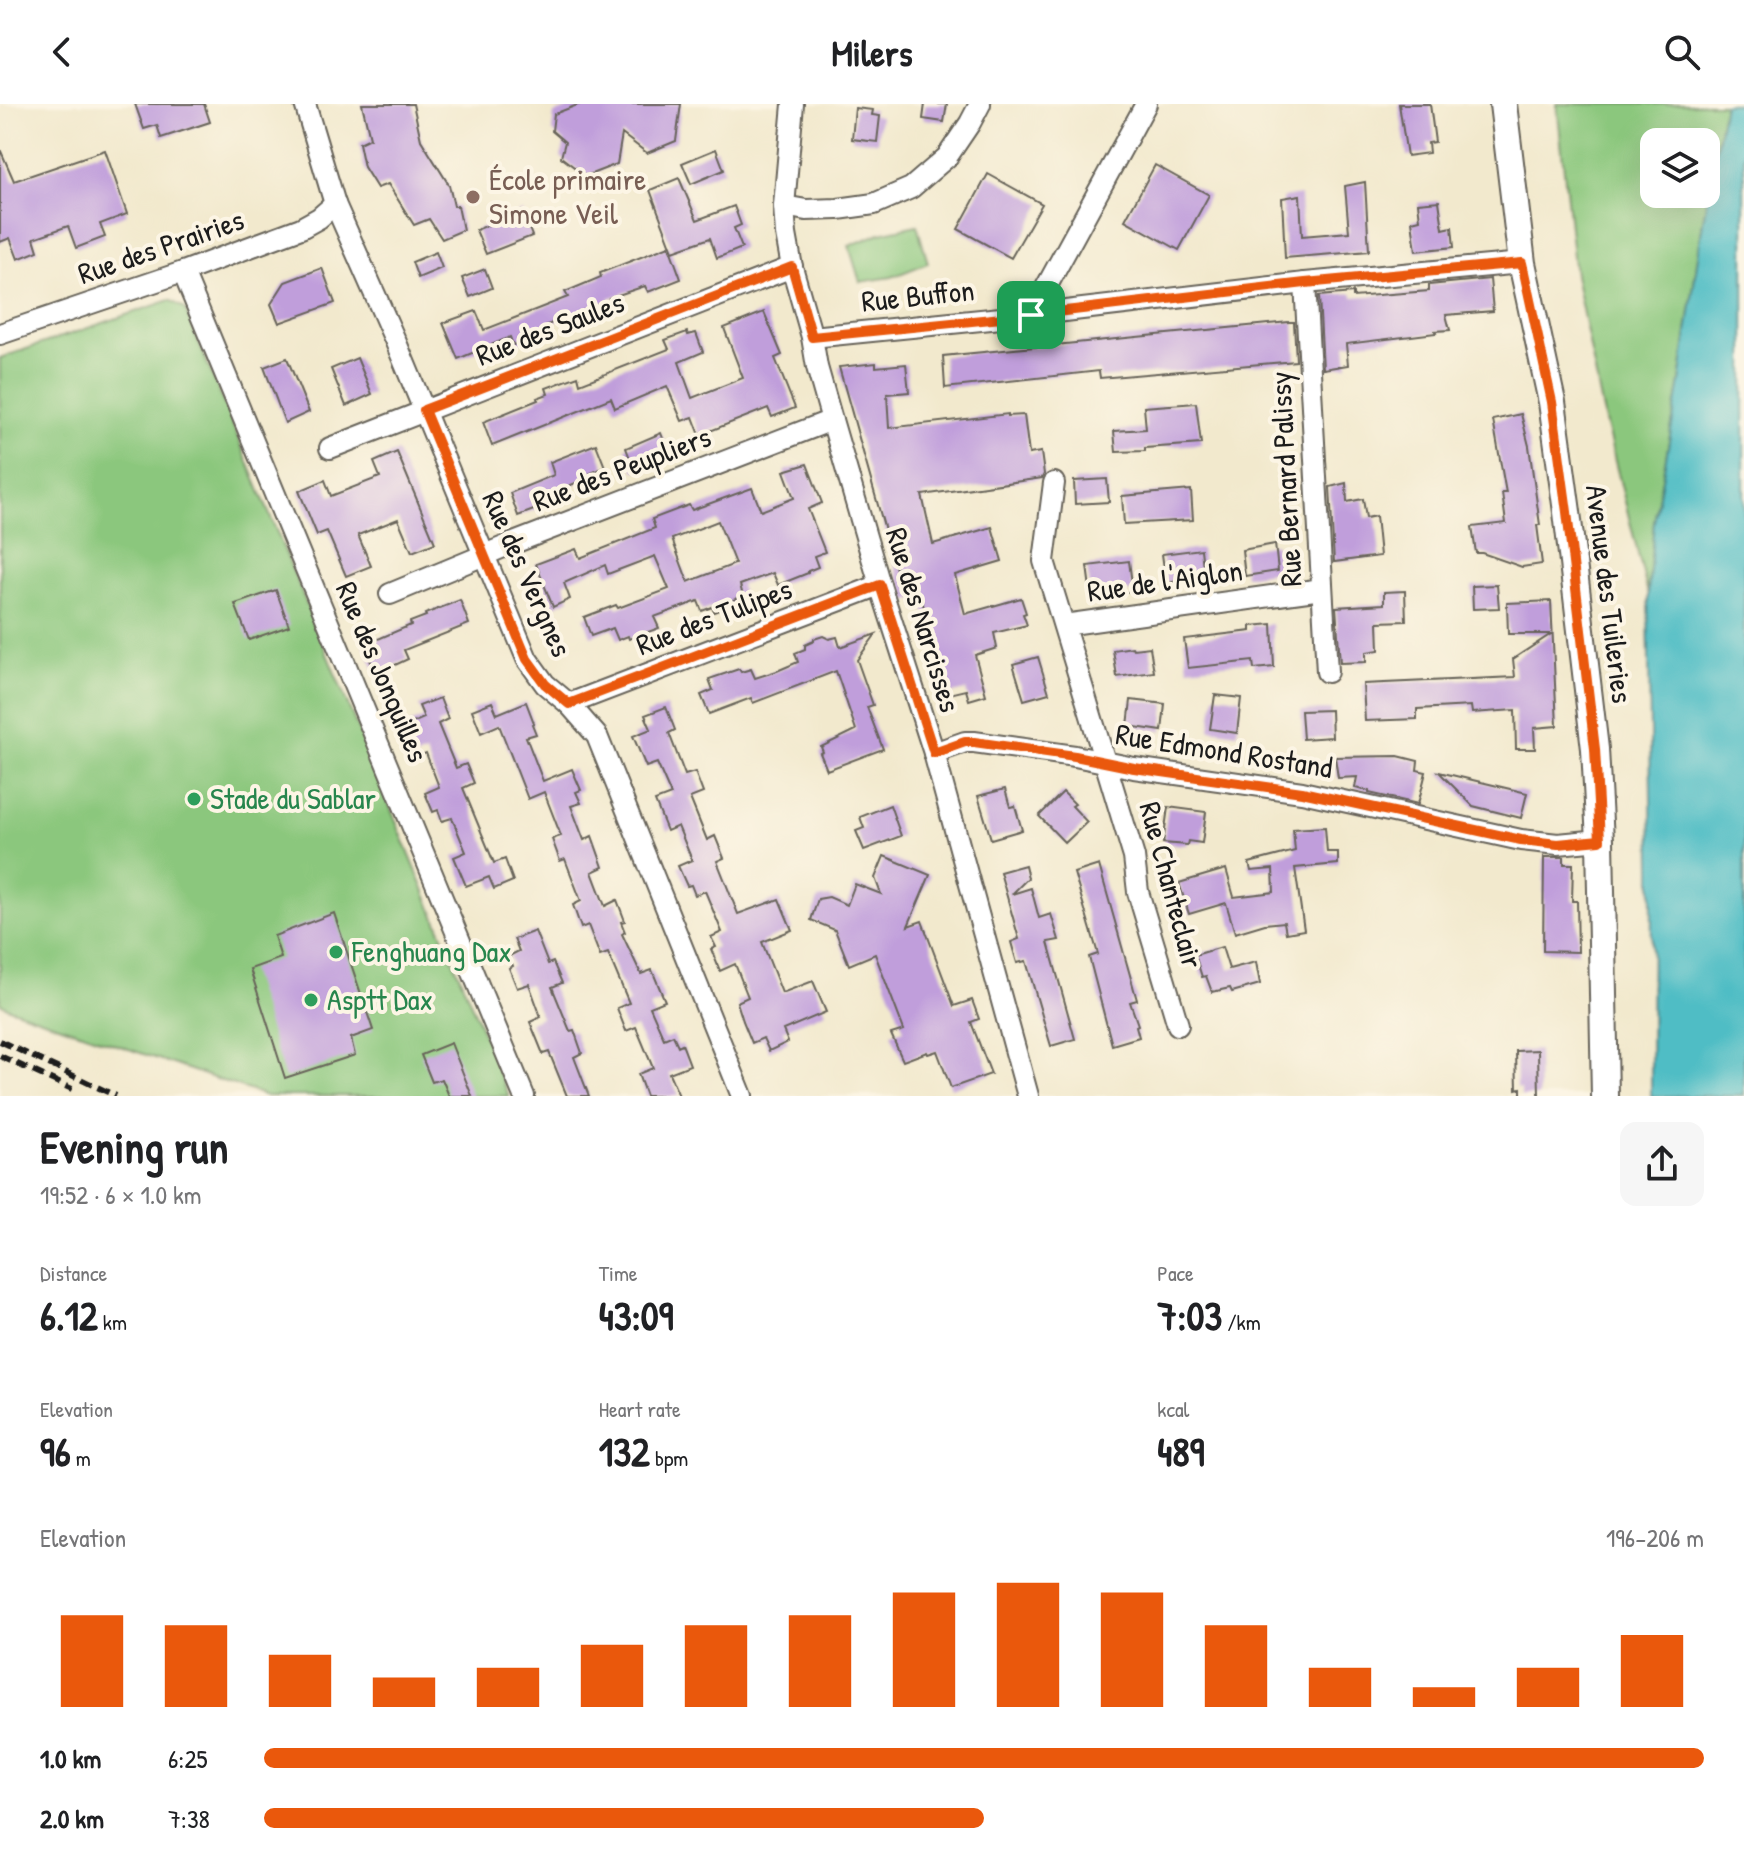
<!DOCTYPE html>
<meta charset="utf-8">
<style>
:root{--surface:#fff;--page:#f6f6f6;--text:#202124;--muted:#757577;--accent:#ea580c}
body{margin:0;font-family:"Patrick Hand",sans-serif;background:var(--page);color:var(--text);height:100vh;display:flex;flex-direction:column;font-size:30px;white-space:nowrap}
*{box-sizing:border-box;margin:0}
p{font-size:26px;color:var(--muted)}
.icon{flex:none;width:44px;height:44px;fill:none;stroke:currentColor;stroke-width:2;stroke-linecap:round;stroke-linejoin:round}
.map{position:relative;height:992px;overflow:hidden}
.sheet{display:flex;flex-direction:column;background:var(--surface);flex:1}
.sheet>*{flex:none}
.fabs{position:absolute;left:1640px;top:24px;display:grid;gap:16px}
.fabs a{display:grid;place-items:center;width:80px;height:80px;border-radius:16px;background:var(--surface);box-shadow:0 8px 32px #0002;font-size:40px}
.pin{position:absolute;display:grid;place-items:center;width:68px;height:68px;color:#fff;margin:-34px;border-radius:16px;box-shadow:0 4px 12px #0006}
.round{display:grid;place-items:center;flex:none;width:84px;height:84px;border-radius:16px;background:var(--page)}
.overview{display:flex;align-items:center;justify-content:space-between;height:136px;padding:0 40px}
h1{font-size:44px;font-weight:800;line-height:60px}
.stats{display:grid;grid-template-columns:repeat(3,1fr);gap:12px;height:136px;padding:8px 40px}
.stats div{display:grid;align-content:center}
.stats b{font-size:40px;font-weight:800}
.stats small{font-size:22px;font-weight:400}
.stats p{font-size:22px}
.chart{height:224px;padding:16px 40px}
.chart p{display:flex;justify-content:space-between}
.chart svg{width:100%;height:144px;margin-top:8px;stroke:var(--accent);stroke-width:6}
ul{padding:0 40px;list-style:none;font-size:26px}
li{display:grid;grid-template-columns:128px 96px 1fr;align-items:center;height:60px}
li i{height:20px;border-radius:10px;background:var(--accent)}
header{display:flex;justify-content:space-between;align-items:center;height:104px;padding:0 40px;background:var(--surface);font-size:36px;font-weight:800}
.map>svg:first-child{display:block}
</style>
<header><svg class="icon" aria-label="back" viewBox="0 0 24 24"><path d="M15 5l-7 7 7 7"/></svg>Milers<svg class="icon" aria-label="search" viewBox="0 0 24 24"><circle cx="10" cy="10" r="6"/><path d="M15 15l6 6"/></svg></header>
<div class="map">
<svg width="1744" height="992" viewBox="0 0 1744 992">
<rect width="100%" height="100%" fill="#fcf5e5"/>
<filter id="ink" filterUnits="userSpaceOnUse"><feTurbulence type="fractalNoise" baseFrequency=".0125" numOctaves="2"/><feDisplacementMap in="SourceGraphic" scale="16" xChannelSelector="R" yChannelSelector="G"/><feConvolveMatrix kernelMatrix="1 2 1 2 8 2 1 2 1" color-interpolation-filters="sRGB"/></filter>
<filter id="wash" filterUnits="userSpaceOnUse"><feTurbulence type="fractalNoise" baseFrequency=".006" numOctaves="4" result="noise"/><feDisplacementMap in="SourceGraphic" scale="32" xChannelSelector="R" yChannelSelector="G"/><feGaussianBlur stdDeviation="1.8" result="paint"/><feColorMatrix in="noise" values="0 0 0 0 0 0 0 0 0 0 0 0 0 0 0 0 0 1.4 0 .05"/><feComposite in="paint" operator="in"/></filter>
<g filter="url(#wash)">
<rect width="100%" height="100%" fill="#f2e9cd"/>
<g fill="#8bc77d" stroke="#54724c" stroke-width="2" fill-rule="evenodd">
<path d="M1557 0H1724L1703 117 1680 278 1654 418 1648 490 1605 317 1575 171ZM1654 38H1706V90H1654Z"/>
<path d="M917 121 928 159 892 173 860 178 849 142 880 129Z"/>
<path d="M170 196 185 205 509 992H266L9 904 0 899V254Z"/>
</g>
<path fill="#4fbdc5" stroke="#366c70" stroke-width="2" d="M1724 0H1744V992H1651L1652 764 1648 490 1654 418 1680 278 1703 117Z"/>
<g id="blocks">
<g fill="#c09edb" fill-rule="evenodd">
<path d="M135 0H204L210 18 161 34 157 21 144 25Z"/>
<path d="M362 0H413L421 36 449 81 454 102H458L463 126 442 135 429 115 414 121 388 80 377 84 364 63 359 39 370 34Z"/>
<path d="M580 0H681L676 37 647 49 622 30 617 60 586 72 561 53 565 38 552 27 554 10Z"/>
<path d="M925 0H947L944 18 923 15Z"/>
<path d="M1399 0H1430L1435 38 1428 39 1429 49 1407 52Z"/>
<path d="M855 4 873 6 872 11 880 12 877 38 852 35Z"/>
<path d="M0 45 14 77 105 46 127 110 100 120 105 133 76 144 68 122 34 134 38 147 18 155 10 134 0 138Z"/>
<path d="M716 45 724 66 691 80 682 59Z"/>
<path d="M1155 61 1209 91 1179 146 1125 116Z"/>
<path d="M988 70 1042 100 1011 154 958 125Z"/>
<path d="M679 74 697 116 734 102 741 121 734 124 742 144 717 154 710 134 673 147 650 86Z"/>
<path d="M1365 78 1369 147 1285 154 1282 94 1300 91 1302 132 1349 128 1345 82Z"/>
<path d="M1439 97 1443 125 1452 123 1454 143 1416 147 1412 117 1420 115 1418 99Z"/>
<path d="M522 107 532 132 486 150 476 126Z"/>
<path d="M669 142 681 175 648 188 645 182 609 194 610 196 547 221 549 227 513 241 510 233 458 255 443 219 476 207 484 226 568 193 565 188 601 173 600 169Z"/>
<path d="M436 148 442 164 418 174 412 158Z"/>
<path d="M322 164 335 199 279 219 271 200 285 178Z"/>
<path d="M485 165 492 184 470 193 462 174Z"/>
<path d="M1490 175 1493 207 1446 211 1450 226 1435 227 1436 229 1346 240 1348 261 1323 265 1319 192 1353 189V193L1429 187V181Z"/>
<path d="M764 208 782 251 775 254 795 304 772 313 768 304 700 331 693 313 682 317 667 282 615 304 611 294 492 342 483 318 538 296 537 294 548 290 546 284 578 272 580 280 669 245 665 236 687 228 688 231 696 229 703 248 679 258 692 294 743 274 724 224Z"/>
<path d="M1289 218H1294L1296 257 1100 274 1099 267 945 284 943 252Z"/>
<path d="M287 254 309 308 285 319 264 263Z"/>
<path d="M357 254 372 290 346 302 331 265Z"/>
<path d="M876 259V263L906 260 909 288 887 290 889 324 1008 310V312L1024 311 1029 350 1041 348 1044 370 1042 374 922 391 933 440 992 423 1002 457 955 471 965 510 1021 494 1026 509 1023 510 1027 521 994 529 997 544 975 551 986 591 969 596 966 586 949 590 921 493 905 497 839 263Z"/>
<path d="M1196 299 1201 340 1145 344V347L1116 348 1114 327 1146 325 1144 303Z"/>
<path d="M1521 310 1529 342 1540 421H1537L1542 460 1522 463 1482 449H1476L1472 423 1506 419 1502 389H1506L1493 316Z"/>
<path d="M661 329 670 353 635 367 626 344Z"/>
<path d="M596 340 605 363 582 373 583 376 561 385 564 392 554 396 555 398 518 412 510 389 554 371 550 358Z"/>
<path d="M397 348 435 439 412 448 398 415 358 431 371 462 346 472 327 427 317 431 299 387 325 376 331 392 380 373 374 358Z"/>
<path d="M807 360 822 399 808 405 825 448 814 452 818 463 808 467V469L778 481 773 469 740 481 743 492 733 496 735 500 714 508 712 503 702 507 698 497 654 513 659 524 629 535 628 532 618 536 613 524 591 532 584 513 616 501 618 504 669 485 655 452 608 470 605 461 564 479 570 495 553 503 536 460 576 445 580 454 655 424 652 415 689 401 692 406 752 384 761 407 794 394 784 367ZM718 417 735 460 688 478 672 435Z"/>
<path d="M1107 375 1109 398 1075 400 1074 377Z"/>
<path d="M1346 379 1347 398 1363 395 1366 414 1376 412 1380 452 1334 458 1330 383Z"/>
<path d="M1191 386 1193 416 1124 420 1122 392Z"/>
<path d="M1275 440 1278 467 1245 472 1242 446Z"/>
<path d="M1201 445 1204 473 1166 479 1162 450Z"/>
<path d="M1129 457 1133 487 1091 492 1087 462Z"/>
<path d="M1497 481 1499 504 1473 505 1472 482Z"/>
<path d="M276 486 289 522 249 536 235 500Z"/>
<path d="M1405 487 1406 517 1378 518 1379 546 1366 548V558L1340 559 1336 503 1384 500V488Z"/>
<path d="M460 496 469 520 404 546 408 555 376 570 364 541 411 521 410 518 426 512 425 510Z"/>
<path d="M1551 497 1557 622 1534 624 1535 645H1516L1515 606 1472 609 1471 602 1417 605V615L1365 617 1363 580 1515 573 1513 555 1551 530H1508L1507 499Z"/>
<path d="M1272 520 1274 563 1254 565 1253 557 1188 564 1184 535 1251 527V522Z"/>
<path d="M876 530 857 556 873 601 867 603 883 645 827 666 820 649 823 648 821 643 856 626 836 567 753 599 751 594 709 610 701 591 713 586 709 575 739 565 741 568 751 565 755 574 777 567 798 558 795 549 805 545V541L814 537V535L823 532 829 535 837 533 840 543Z"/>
<path d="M1132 543 1133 545 1150 543 1154 568 1117 573 1113 546Z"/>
<path d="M1038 553 1049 589 1024 596 1013 560Z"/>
<path d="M1215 591 1241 594 1237 629 1210 625Z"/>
<path d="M440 594 448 615 438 620 456 664 466 660 474 679 463 684 494 759 505 755 513 777 494 785 489 773 466 782 454 753 466 748 452 714 442 717 438 706 433 708 425 689 439 683 426 649 414 654 403 623 424 614 419 602Z"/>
<path d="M1131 596 1165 600 1162 627 1128 622Z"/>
<path d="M492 598 497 610 526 598 534 619 532 620 536 630 526 633 543 677 572 665 581 686 576 688 581 699 571 702 584 736 592 732 603 763 592 768 605 802 617 796 625 817 621 818 625 828 622 830 641 870 652 866 665 897 650 903 664 935 673 931 678 942 682 940 690 961 669 969 679 992H646L638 970 653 964 636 923 626 927 617 904 629 899 608 849 600 852 588 821 581 824 573 801 581 797 565 755 560 757 552 735 561 732 544 688 528 695 499 621 481 629 472 606Z"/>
<path d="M666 603 675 626 669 629 685 671 695 668 703 689 690 694 707 736 715 732 724 754 717 757 738 810 779 795 792 826 762 838 782 889 813 877 826 908 783 926 788 938 769 947 763 934 752 939 743 917 737 898 748 893 735 860 720 867 711 845 716 843 711 833 722 828 705 787 695 791 691 781 687 782 678 762 692 756 678 722 667 727 655 697 671 691 657 659 646 663 633 632 651 625 645 611Z"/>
<path d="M1331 606 1332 633 1303 635 1301 607Z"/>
<path d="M1398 652 1418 657 1417 666 1426 668 1418 700 1369 689V687L1355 684 1357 673 1338 674 1335 653Z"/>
<path d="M1439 668 1527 689 1521 714 1473 702Z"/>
<path d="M1005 685 1010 703 1015 702 1022 726 991 735 978 692Z"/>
<path d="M1063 688 1075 700 1072 702 1087 718 1065 739 1039 712Z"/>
<path d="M890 701 901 732 864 746 856 727 864 724 860 713Z"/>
<path d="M1168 703 1206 708 1202 739 1188 737 1187 741 1163 739Z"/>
<path d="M1325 723 1327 748H1338V760L1295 764 1304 826 1286 829 1284 818 1265 820 1235 829 1226 799 1189 810 1179 779 1226 765 1234 793 1274 788 1273 765 1251 767 1249 759 1295 747 1293 725Z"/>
<path d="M884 752 930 771 908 822 922 817 954 902 972 896 979 915 971 918 991 970 951 984 937 947 928 950 927 948 903 957 891 930 904 926 875 850 849 861 835 826 811 816 818 795 829 793 847 801 855 780 881 790 875 774Z"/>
<path d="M1544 753H1564V760H1573L1572 797H1577L1578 848 1543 847Z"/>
<path d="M1025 761 1028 774 1012 790 1031 784 1039 814 1051 810 1059 836 1048 838 1075 935 1051 942 1026 857 1017 859 1011 838 1019 835 1000 768Z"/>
<path d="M1099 761 1137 896 1130 898 1138 921 1136 922 1139 933 1112 941 1089 853 1098 850 1074 769Z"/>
<path d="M334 809 373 926 351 934 355 951 285 974 250 865 281 854 274 832Z"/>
<path d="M535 827 548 860 553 858 562 879 552 883 570 927 574 926 582 949 574 953 589 992H567L549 948 543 950 530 918 541 913 529 880 517 884 509 864 513 862 509 852 519 847 514 835Z"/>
<path d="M1222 843 1229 865 1256 858 1260 880 1232 888 1230 884 1212 888 1206 872 1202 873 1195 851Z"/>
<path d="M451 939 472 992H449L442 975 432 978 421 951Z"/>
<path d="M1538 946 1539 992H1521V984L1517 985 1516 947Z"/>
</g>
</g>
</g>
<g filter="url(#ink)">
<use href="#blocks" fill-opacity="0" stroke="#67645a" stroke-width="2"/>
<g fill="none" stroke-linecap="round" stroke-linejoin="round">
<g stroke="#67645a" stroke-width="24">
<g id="minor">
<path d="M305 0 335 100 395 236 527 555 545 580 569 600 597 632 742 992"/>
<path d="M793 0 784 102 786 130 792 163 812 233 817 263 832 316 880 481 934 649 1028 992"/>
<path d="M784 102 806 106 838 105 874 100 911 84 947 53 970 19 980 0"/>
<path d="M183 168 524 992"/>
<path d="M1031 211 1146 0"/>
<path d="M0 230 183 168 301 124 319 114 335 100"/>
<path d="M812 233 1031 211 1305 179"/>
<path d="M330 344 792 163"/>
<path d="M1054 379 1044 457 1134 753 1138 788 1178 921"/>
<path d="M390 490 506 442 832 316"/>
<path d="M1064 521 1322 485"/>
<path d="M1327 568 1305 179 1522 159"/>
<path d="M569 600 880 481"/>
<path d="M934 649 965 638H974L1075 652 1134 664 1302 688 1521 736 1558 740 1600 736"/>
</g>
</g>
<g stroke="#67645a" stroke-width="30">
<path id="major" d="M1503 0 1522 159 1552 298 1567 408 1595 645 1600 736 1605 992"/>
</g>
<use href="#minor" stroke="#fff" stroke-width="20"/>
<use href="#major" stroke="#fff" stroke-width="26"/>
<g stroke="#1c1c1c" stroke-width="6" stroke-dasharray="12 6" stroke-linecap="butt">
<path d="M0 937 116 992"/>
<path d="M0 952 72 985"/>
</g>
</g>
</g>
<g fill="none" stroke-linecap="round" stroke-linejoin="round" filter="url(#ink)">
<g stroke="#fff" stroke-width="16">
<path id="route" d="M1522 159 1552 298 1567 408 1595 645 1600 736 1558 740 1521 736 1302 688 1134 664 1075 652 974 638H965L934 649 880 481 569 600 545 580 527 555 424 306 792 163 812 233 1031 211 1305 179Z"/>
</g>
<use href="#route" stroke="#ea580c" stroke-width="10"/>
</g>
<circle fill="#8d6e63" stroke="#fcf5e5" stroke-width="3" cx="473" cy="93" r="8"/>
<g fill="#2e9e5b" stroke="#fcf5e5" stroke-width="3">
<circle cx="194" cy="695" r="8"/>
<circle cx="336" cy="848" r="8"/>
<circle cx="311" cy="896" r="8"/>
</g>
<g text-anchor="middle" stroke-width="8" stroke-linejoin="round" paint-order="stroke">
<g font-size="30" fill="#785e54" stroke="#fcf5e5" text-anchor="start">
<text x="489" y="86">École primaire<tspan x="489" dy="34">Simone Veil</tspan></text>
</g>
<g font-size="30" fill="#1c1c1c" stroke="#fcf5e5">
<text transform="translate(161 143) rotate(-19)" y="10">Rue des Prairies</text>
<text transform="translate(918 192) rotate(-6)" y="10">Rue Buffon</text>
<text transform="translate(550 225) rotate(-21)" y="10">Rue des Saules</text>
<text transform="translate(622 365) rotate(-21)" y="10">Rue des Peupliers</text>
<text transform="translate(1286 375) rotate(-93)" y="10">Rue Bernard Palissy</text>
<text transform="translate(527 470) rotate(66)" y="10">Rue des Vergnes</text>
<text transform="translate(1165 477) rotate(-8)" y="10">Rue de l'Aiglon</text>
<text transform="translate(1609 490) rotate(83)" y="10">Avenue des Tuileries</text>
<text transform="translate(714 513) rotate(-21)" y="10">Rue des Tulipes</text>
<text transform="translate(923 516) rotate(73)" y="10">Rue des Narcisses</text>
<text transform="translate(382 568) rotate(67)" y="10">Rue des Jonquilles</text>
<text transform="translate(1224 647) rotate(9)" y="10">Rue Edmond Rostand</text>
<text transform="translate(1171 781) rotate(75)" y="10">Rue Chanteclair</text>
</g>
<g font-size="30" fill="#27864d" stroke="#fcf5e5" text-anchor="start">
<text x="210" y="705">Stade du Sablar</text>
<text x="352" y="858">Fenghuang Dax</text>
<text x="327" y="906">Asptt Dax</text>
</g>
</g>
</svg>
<div class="fabs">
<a><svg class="icon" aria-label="layers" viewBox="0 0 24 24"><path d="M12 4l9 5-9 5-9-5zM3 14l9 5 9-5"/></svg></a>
</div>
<div class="pin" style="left:1031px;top:211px;background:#1e9e55"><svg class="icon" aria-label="arrive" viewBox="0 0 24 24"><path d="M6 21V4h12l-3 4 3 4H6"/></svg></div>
</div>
<section class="sheet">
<div class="overview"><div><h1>Evening run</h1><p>19:52 · 6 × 1.0 km</p></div><a class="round"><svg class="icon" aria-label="share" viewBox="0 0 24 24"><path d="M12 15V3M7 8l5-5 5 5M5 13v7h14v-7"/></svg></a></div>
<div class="stats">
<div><p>Distance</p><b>6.12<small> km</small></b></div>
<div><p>Time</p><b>43:09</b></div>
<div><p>Pace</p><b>7:03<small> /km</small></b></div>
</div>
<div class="stats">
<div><p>Elevation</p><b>96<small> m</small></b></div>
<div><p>Heart rate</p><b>132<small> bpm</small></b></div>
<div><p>kcal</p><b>489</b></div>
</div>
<div class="chart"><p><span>Elevation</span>196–206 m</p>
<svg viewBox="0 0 160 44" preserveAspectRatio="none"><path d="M5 44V16M15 44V19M25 44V28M35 44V35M45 44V32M55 44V25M65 44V19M75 44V16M85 44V9M95 44V6M105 44V9M115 44V19M125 44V32M135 44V38M145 44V32M155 44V22"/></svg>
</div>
<ul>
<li><b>1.0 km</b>6:25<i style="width:100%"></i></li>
<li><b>2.0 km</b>7:38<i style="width:50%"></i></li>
</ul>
</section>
